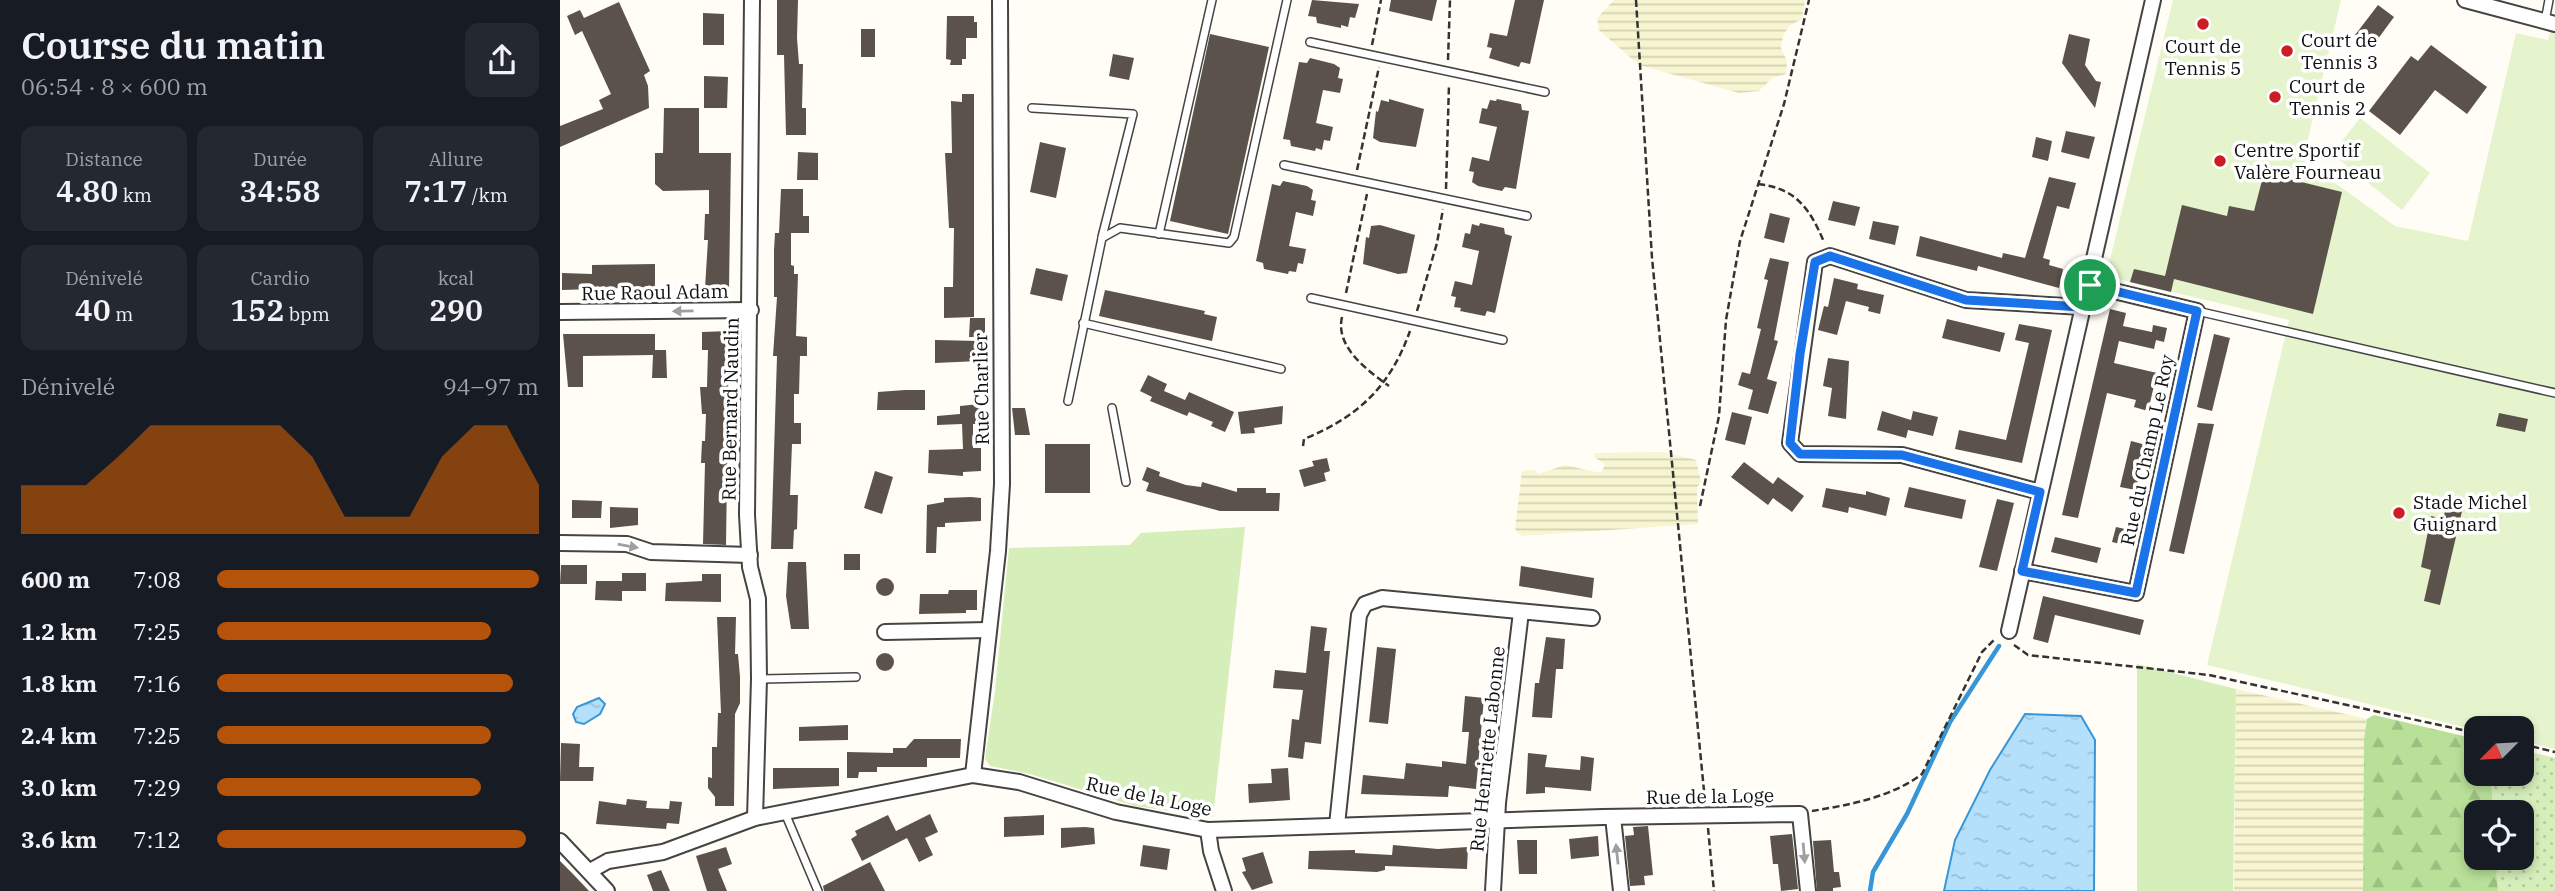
<!DOCTYPE html>
<html lang="fr">
<meta charset="utf-8">
<style>
:root{--surface:#171b24;--page:#242831;--text:#f1f3f6;--muted:#9ea1a6;--accent:#b45309}
body{margin:0;font-family:"IBM Plex Serif",serif;background:var(--page);color:var(--text);height:100vh;display:flex;flex-direction:column;font-size:26px;white-space:nowrap}
*{box-sizing:border-box;margin:0}
p{font-size:23px;color:var(--muted)}
.icon{flex:none;width:38px;height:38px;fill:none;stroke:currentColor;stroke-width:2;stroke-linecap:round;stroke-linejoin:round}
.map{position:relative;flex:1;overflow:hidden}
.side{display:flex;flex-direction:column;background:var(--surface);width:560px}
.side>*{flex:none}
.needle{width:46px;rotate:246deg}
.controls{position:absolute;left:1904px;top:716px;display:grid;gap:14px}
.controls a{display:grid;place-items:center;width:70px;height:70px;border-radius:14px;background:var(--surface);box-shadow:0 4px 10px #0003;font-size:35px}
.pin{position:absolute;display:grid;place-items:center;width:60px;height:60px;color:#fff;margin:-30px;border:4px solid #fff;border-radius:50%;box-shadow:0 2px 7px #0007}
.round{display:grid;place-items:center;flex:none;width:74px;height:74px;border-radius:14px;background:var(--page)}
.overview{display:flex;align-items:center;justify-content:space-between;height:119px;padding:0 21px}
h1{font-size:38px;font-weight:600;line-height:52px}
.stats{display:grid;grid-template-columns:repeat(3,1fr);gap:10px;height:119px;padding:7px 21px}
.stats div{display:grid;align-content:center;border-radius:14px;background:var(--page);text-align:center}
.stats b{font-size:30px;font-weight:600}
.stats small{font-size:19px;font-weight:400}
.stats p{font-size:19px}
.chart{height:196px;padding:14px 21px}
.chart p{display:flex;justify-content:space-between}
.chart svg{width:100%;height:126px;margin-top:7px;fill:var(--accent);opacity:.7}
ul{padding:0 21px;list-style:none;font-size:23px}
li{display:grid;grid-template-columns:112px 84px 1fr;align-items:center;height:52px}
li i{height:18px;border-radius:9px;background:var(--accent)}
main{display:flex;flex:1;min-height:0}
.map>svg:first-child{display:block}
</style>
<main>
<section class="side">
<div class="overview"><div><h1>Course du matin</h1><p>06:54 · 8 × 600 m</p></div><a class="round"><svg class="icon" aria-label="share" viewBox="0 0 24 24"><path d="M12 15V3M7 8l5-5 5 5M5 13v7h14v-7"/></svg></a></div>
<div class="stats">
<div><p>Distance</p><b>4.80<small> km</small></b></div>
<div><p>Durée</p><b>34:58</b></div>
<div><p>Allure</p><b>7:17<small> /km</small></b></div>
</div>
<div class="stats">
<div><p>Dénivelé</p><b>40<small> m</small></b></div>
<div><p>Cardio</p><b>152<small> bpm</small></b></div>
<div><p>kcal</p><b>290</b></div>
</div>
<div class="chart"><p><span>Dénivelé</span>94–97 m</p>
<svg viewBox="0 0 160 44" preserveAspectRatio="none"><path d="M0 44V27L10 27L20 27L30 17L40 6L50 6L60 6L70 6L80 6L90 17L100 38L110 38L120 38L130 17L140 6L150 6L160 27V44z"/></svg>
</div>
<ul>
<li><b>600 m</b>7:08<i style="width:100%"></i></li>
<li><b>1.2 km</b>7:25<i style="width:85%"></i></li>
<li><b>1.8 km</b>7:16<i style="width:92%"></i></li>
<li><b>2.4 km</b>7:25<i style="width:85%"></i></li>
<li><b>3.0 km</b>7:29<i style="width:82%"></i></li>
<li><b>3.6 km</b>7:12<i style="width:96%"></i></li>
</ul>
</section>
<div class="map">
<svg width="1995" height="891" viewBox="0 0 1995 891">
<defs>
<pattern id="farmland-rules" width="6" height="5" patternUnits="userSpaceOnUse" patternTransform="scale(1.75)"><rect width="6" height="5" fill="#f8f5d2"/><path d="M0 2.5h6" fill="none" stroke="#d4d1b3"/></pattern>
<pattern id="grass-dots" width="8" height="8" patternUnits="userSpaceOnUse" patternTransform="scale(1.75)"><rect width="8" height="8" fill="#d5eeba"/><path d="M2 2h.1M6 6h.1" fill="none" stroke="#b6cb9f" stroke-width="1.8" stroke-linecap="round"/></pattern>
<pattern id="forest-firs" width="22" height="20" patternUnits="userSpaceOnUse" patternTransform="scale(1.75)"><rect width="22" height="20" fill="#b8e098"/><path d="M5 1l3.5 6h-7zM16 11l3.5 6h-7z" fill="#9dbf82"/></pattern>
<pattern id="water-ripples" width="26" height="14" patternUnits="userSpaceOnUse" patternTransform="scale(1.75)"><rect width="26" height="14" fill="#b5e0fb"/><path d="M2 4q2-2 4 0t4 0M15 11q2-2 4 0t4 0" fill="none" stroke="#9bbfd6"/></pattern>
</defs>
<rect width="100%" height="100%" fill="#fffdf5"/>
<g fill="url(#farmland-rules)">
<path d="M1054 0H1245L1242 19 1229 26 1223 36 1221 48 1227 61 1226 74 1212 78 1199 91 1179 93 1079 65 1039 30 1037 18Z"/>
<path d="M1102 452 1136 460 1141 482 1137 487 1138 524 962 536 955 529 962 471 974 470 978 474 1005 465 1041 473 1045 464 1034 457V453Z"/>
<path d="M1676 689 1807 719 1804 739 1803 891H1674Z"/>
</g>
<path fill="url(#grass-dots)" d="M1962 750 1995 758V891H1938L1935 858H1962V812H1933L1931 774H1962Z"/>
<path fill="url(#forest-firs)" d="M1814 715 1916 739V774H1931L1933 812H1916V858H1935L1938 891H1803L1804 739 1807 719Z"/>
<g fill="#d5eeba">
<path d="M685 527 653 817 575 806 470 774 430 766 425 759 435 691 449 548 570 545 581 533Z"/>
<path d="M1577 664 1676 689 1673 891H1577Z"/>
</g>
<g fill="#e6f4cd">
<path d="M1613 0H1781L1743 160 1835 226 1908 241 1956 33 1988 40 1991 29 1995 30V749L1962 741V728L1916 730 1647 665 1729 320 1546 276Z"/>
<path d="M1800 118 1870 173 1842 210 1772 154Z"/>
</g>
<g fill="url(#water-ripples)" stroke="#3696d8" stroke-width="2">
<path d="M39 698 45 704 40 714 24 724 16 722 13 714 17 707Z"/>
<path d="M1465 714 1521 716 1535 740 1534 891H1384L1395 840 1430 770Z"/>
</g>
<g fill="none" stroke-linecap="round" stroke-linejoin="round">
<path stroke="#3696d8" stroke-width="4.5" d="M1310 891 1313 872 1347 814 1390 722 1439 646"/>
</g>
<g fill="#5b524c">
<path d="M217 0H238L237 38 239 64H243L242 108H246V135H226L224 55H217Z"/>
<path d="M752 0 799 4 795 18 790 17 788 27 781 25V28L757 23 756 17 748 16Z"/>
<path d="M831 0H877L872 21 829 11Z"/>
<path d="M955 0H984L970 64 961 62 959 67 929 58 932 48 927 47 930 33 947 36Z"/>
<path d="M59 2 90 71 84 75 88 86 89 108 0 147V126L43 109 39 100 51 94 22 31 15 35 7 16 20 10 24 18Z"/>
<path d="M1818 5 1834 17 1812 47 1795 35Z"/>
<path d="M143 13 164 14V45H143Z"/>
<path d="M387 16H414V22H417V38H406V59H402V65H390L391 60 386 59Z"/>
<rect x="301" y="29" width="14" height="28"/>
<path d="M650 34 709 47 668 234 610 221Z"/>
<path d="M1509 34 1530 39 1525 65 1536 81 1541 82 1535 108 1502 63Z"/>
<path d="M1871 45 1927 87 1907 114 1875 90 1840 135 1809 111 1851 56 1858 61Z"/>
<path d="M553 54 574 58 569 80 549 76Z"/>
<path d="M750 58 774 64 780 68 778 78 783 79 780 93 763 90 756 123 773 127 770 141 764 140 762 150 756 148 755 151 731 146 730 140 723 139 739 62 747 63Z"/>
<path d="M144 76 168 77 167 108H144Z"/>
<path d="M402 94H414V317L384 318V287H393L394 228H389L385 153H392L391 101 402 102Z"/>
<path d="M829 99 864 109 856 147 820 142 813 138 816 111 818 112 821 100 829 102Z"/>
<path d="M937 99 961 104 962 110 969 111 956 189 945 187 942 191 918 186 912 182 914 172 909 171 912 157 929 161 937 127 919 123 922 108 927 109 930 100 936 101Z"/>
<path d="M104 108H139V153H171L169 289 145 288 148 240H144L145 214H149V190L103 191 95 184V153H103Z"/>
<path d="M1506 131 1535 137 1529 159 1501 152Z"/>
<path d="M1476 137 1492 141 1488 161 1472 157Z"/>
<path d="M480 142 506 148 496 198 470 192Z"/>
<path d="M238 152 258 153V180H237Z"/>
<path d="M1704 173 1782 192 1753 314 1614 279 1611 292 1570 282 1574 269 1605 276 1622 205 1667 216 1669 206 1694 211Z"/>
<path d="M1489 177 1516 183 1509 209 1497 206 1483 258 1490 260 1489 265 1503 269 1499 288 1418 266 1417 271 1356 256 1360 236 1442 258 1443 253 1465 258Z"/>
<path d="M723 181 747 186 753 190 751 200 756 201 753 216 736 212 729 246 746 249 743 264 738 263 736 272 729 271 728 274 704 269 703 263 696 261 712 184 720 186Z"/>
<path d="M221 189H243V216H249V233H231V265L234 266V274H238L236 336 247 337V356H240L239 394H234V423H241V444H232L230 495H238L237 529 234 530 233 549H211L217 356H213L217 297H214V250L215 233H219Z"/>
<path d="M1273 201 1300 207 1295 226 1268 220Z"/>
<path d="M1210 213 1230 218 1224 243 1204 238Z"/>
<path d="M1313 221 1339 226 1335 245 1309 239Z"/>
<path d="M920 223 944 228 945 234 952 236 935 313 927 311 925 316 900 311 901 308 894 307 896 297 891 296 895 281 912 285 919 251 902 247 905 233 910 234 912 224 919 226Z"/>
<path d="M820 225 855 235 847 273 838 274 803 264 806 237 809 238 811 226Z"/>
<path d="M1210 258 1229 262 1214 340 1218 341 1207 379 1217 382 1208 414 1188 409 1193 390 1178 385 1182 372 1190 374 1201 329 1197 328 1208 280 1204 279Z"/>
<path d="M95 264V287L2 290V273L32 274V265Z"/>
<path d="M476 268 508 275 502 301 470 294Z"/>
<path d="M1274 278 1298 284 1297 289 1324 295 1320 314 1308 311 1309 307 1286 301 1277 335 1258 330 1264 306 1268 307Z"/>
<path d="M545 290 645 311 644 314 657 317 652 341 539 316Z"/>
<path d="M1550 309 1566 313 1563 326 1592 332 1593 325 1607 328 1604 342 1596 340 1594 349 1559 341 1554 363 1597 373 1593 390 1588 411 1574 407 1576 400 1547 393 1518 518 1502 515Z"/>
<path d="M410 318H425V337H409Z"/>
<path d="M1387 319 1445 333 1440 352 1382 338Z"/>
<path d="M1459 324 1492 330 1462 463 1395 449 1399 430 1446 440 1469 343 1455 340Z"/>
<path d="M169 331 166 545 143 544 145 463H141L142 441H145L146 414H142L140 387H147L148 350H142V332Z"/>
<path d="M3 334H95V350H106L107 378H92L93 355 23 356V387H8Z"/>
<path d="M1654 334 1670 338 1652 411 1637 407Z"/>
<path d="M375 340 419 341V361L375 363Z"/>
<path d="M1268 358 1289 361 1286 419 1268 416 1272 388 1263 386Z"/>
<path d="M588 375 607 384 604 391 625 400 629 392 674 412 665 432 651 426 653 422 629 412 627 416 590 401 592 397 580 391Z"/>
<path d="M345 390H365V410H317L318 392Z"/>
<path d="M420 404V424H413V448H421V471L403 472V476L368 473 369 450 403 449 402 424 377 425V416L400 414V406Z"/>
<path d="M723 406 722 424 694 428 695 433 681 434 678 412Z"/>
<path d="M452 408H465L470 435H455Z"/>
<path d="M1322 411 1351 420 1353 411 1378 417 1373 436 1348 430 1346 438 1317 430Z"/>
<path d="M1172 412 1192 417 1185 445 1165 440Z"/>
<path d="M1939 413 1968 419 1965 432 1936 426Z"/>
<path d="M1638 423 1654 424 1624 554 1609 551Z"/>
<path d="M1571 441 1586 445 1576 490 1560 487Z"/>
<rect x="485" y="444" width="45" height="49"/>
<path d="M767 458 770 471 764 473 766 481 744 487 739 470 754 466 752 461Z"/>
<path d="M1184 462 1213 484 1218 477 1244 496 1232 512 1213 498 1208 505 1171 477Z"/>
<path d="M587 467 600 472 599 476 626 485 641 487 642 482 677 492V488H706V493H720L719 511H660L586 491 589 483 582 480Z"/>
<path d="M315 471 333 477 322 514 304 508Z"/>
<path d="M1349 487 1406 500 1402 519 1344 507Z"/>
<path d="M1266 488 1306 495V491L1330 498 1326 516 1289 507 1288 513 1262 507Z"/>
<path d="M411 497 421 498V521L385 523V527H377L376 553H366L367 505 384 502V498Z"/>
<path d="M1437 499 1454 503 1437 571 1419 567Z"/>
<path d="M12 500 42 501 41 518H12Z"/>
<path d="M1887 503 1903 507 1880 605 1864 601 1871 570 1861 567 1871 516 1883 519Z"/>
<path d="M50 507 78 508V525L50 528Z"/>
<path d="M1556 527 1579 532 1576 548 1552 542Z"/>
<path d="M1495 537 1541 548 1537 563 1491 552Z"/>
<rect x="284" y="554" width="16" height="16"/>
<path d="M228 562H246L249 629H231L226 596Z"/>
<path d="M1 565H27V584H0Z"/>
<path d="M961 566 1034 578 1032 598 959 586Z"/>
<path d="M62 573H86V591H62V601L35 600 36 581H62Z"/>
<path d="M142 574H161V602L105 601 106 583 142 581Z"/>
<circle cx="325" cy="587" r="9"/>
<path d="M389 590H417V610H406V613L359 614 360 594H388Z"/>
<path d="M1483 596 1584 620 1580 635 1495 615 1488 643 1473 639Z"/>
<path d="M157 617H176L175 654H178L180 677V703L175 714 174 806H155V797L148 788V777L152 778V747H157L158 713H161Z"/>
<path d="M751 626 767 628 764 651H770L761 744 745 742 743 759 728 757 732 719 739 720 743 690 713 688 715 670 746 673Z"/>
<path d="M986 637 1005 639 1003 669H996L992 718 972 717 975 683H979Z"/>
<path d="M817 647 836 649 828 724 809 722Z"/>
<circle cx="325" cy="662" r="9"/>
<path d="M905 696 924 698 916 789 889 786 888 797 801 794 803 775 844 779 846 763 882 767V761L906 764 909 732H902Z"/>
<path d="M288 725V740L239 741V727Z"/>
<path d="M354 739H401L400 758H367V767H317V772H299L298 778H287V752L333 753V748H346Z"/>
<path d="M1 743 20 744 19 767H34L33 781H0Z"/>
<path d="M968 753 987 755 985 767 1020 770 1021 756 1034 758 1031 791 985 787V793L966 794Z"/>
<path d="M213 768H279V786L213 789Z"/>
<path d="M728 768 730 800 689 803 688 784 712 783 711 769Z"/>
<path d="M67 799 87 801 86 808 109 809 110 801 122 802 119 824 107 823 106 829 36 824 39 801 66 805Z"/>
<path d="M370 814 378 832 365 838 373 855 359 862 347 838 302 861 291 839 297 835 295 831 328 815 336 831Z"/>
<path d="M484 815V835L444 837V817Z"/>
<path d="M1088 826 1093 875 1084 876 1085 885 1070 886 1065 836 1074 835 1073 827Z"/>
<path d="M525 827 534 828 535 844 501 848V828Z"/>
<path d="M1232 834 1238 889 1221 891 1218 864H1213L1210 836Z"/>
<path d="M1038 836 1039 856 1011 859 1009 839Z"/>
<path d="M957 840H977V874H959Z"/>
<path d="M1271 840 1274 872H1279L1281 887 1273 888V891H1257L1253 841Z"/>
<path d="M583 845 610 849 607 870 580 866Z"/>
<path d="M833 845 878 849 908 847 907 869 825 866V870L817 872 748 869 749 851 795 850V853L832 855Z"/>
<path d="M166 847 172 864 158 869 167 891H147L136 856Z"/>
<path d="M703 852 713 883 692 890 682 872 686 871 682 858Z"/>
<path d="M0 861 13 874 29 891H0Z"/>
<path d="M310 862 325 891H264L263 886Z"/>
<path d="M101 870 110 891H93L87 875Z"/>
</g>
<g fill="none" stroke-linecap="round" stroke-linejoin="round">
<g stroke="#444" stroke-width="10">
<g id="lane">
<path d="M1985 21 1989 0"/>
<path d="M750 42 985 92"/>
<path d="M472 108 573 114 542 237"/>
<path d="M724 165 967 216"/>
<path d="M599 234 652 0"/>
<path d="M751 298 943 340"/>
<path d="M1637 311 1995 393"/>
<path d="M523 323 721 369"/>
<path d="M508 401 542 238 560 228 669 243 674 237 727 0"/>
<path d="M552 408 566 482"/>
<path d="M199 679 296 677"/>
<path d="M225 813 258 891"/>
</g>
</g>
<g stroke="#444" stroke-width="18">
<g id="street">
<path d="M192 0 187 515 190 567 198 599 199 679 195 818"/>
<path d="M1905 0 1995 24"/>
<path d="M0 312 191 310"/>
<path d="M1480 492 1342 455 1240 454 1230 443 1255 262 1270 256 1406 300 1522 307"/>
<path d="M0 543 67 544 91 552 190 555"/>
<path d="M1462 571 1576 593 1637 311 1529 285"/>
<path d="M1449 631 1593 0"/>
<path d="M325 632 429 630"/>
<path d="M413 775 438 551 442 484 440 0"/>
<path d="M1053 817 1061 891"/>
<path d="M777 825 799 615 805 604 822 598 1032 618"/>
<path d="M648 830 651 851 664 891"/>
<path d="M0 841 47 891"/>
<path d="M30 871 48 861 103 852 195 818 413 775 459 782 556 812 648 830 1043 817 1240 814 1248 891"/>
<path d="M933 891 938 803 961 612"/>
</g>
</g>
<g stroke="#333" stroke-width="2.5" stroke-dasharray="7 3.5" stroke-linecap="butt">
<path d="M1076 0 1092 258 1145 801"/>
<path d="M812 45 821 0"/>
<path d="M888 60 890 0"/>
<path d="M797 170 819 67"/>
<path d="M1198 184C1236 188 1250 209 1264 242"/>
<path d="M886 189 889 84"/>
<path d="M786 293 807 194"/>
<path d="M857 311 877 243 883 209"/>
<path d="M782 317C775 347 807 370 829 386"/>
<path d="M743 446 744 439C798 417 830 387 850 331"/>
<path d="M1140 506 1159 416 1166 320 1180 241 1224 104 1249 0"/>
<path d="M1454 645 1468 655 1649 675 1916 733"/>
<path d="M1962 744 1995 752"/>
<path d="M1252 811C1289 805 1332 797 1362 774L1422 652 1436 638"/>
<path d="M1148 828 1154 891"/>
</g>
<use href="#lane" stroke="#fff" stroke-width="7"/>
<use href="#street" stroke="#fff" stroke-width="14"/>
</g>
<defs><path id="oneway-solid" d="M-6-.8H1V-3.2L6.5 0L1 3.2V.8H-6Z" transform="scale(1.75)"/></defs>
<g fill="#a0a0a0">
<use href="#oneway-solid" transform="translate(123 311) rotate(179)"/>
<use href="#oneway-solid" transform="translate(68 546) rotate(10)"/>
<use href="#oneway-solid" transform="translate(1244 853) rotate(85)"/>
<use href="#oneway-solid" transform="translate(1057 854) rotate(-96)"/>
</g>
<g fill="none" stroke-linecap="round" stroke-linejoin="round">
<g stroke="#fff" stroke-width="14">
<path id="route" d="M1270 256 1406 300 1522 307 1530 285 1637 311 1576 593 1462 571 1480 492 1342 455 1240 454 1230 443 1240 354 1255 262Z"/>
</g>
<use href="#route" stroke="#1a73e8" stroke-width="9"/>
</g>
<g fill="#cd1d24" stroke="#fff" stroke-width="2.5">
<circle cx="1643" cy="24" r="7"/>
<circle cx="1727" cy="51" r="7"/>
<circle cx="1715" cy="97" r="7"/>
<circle cx="1660" cy="161" r="7"/>
<circle cx="1839" cy="513" r="7"/>
</g>
<g text-anchor="middle" stroke-width="7" stroke-linejoin="round" paint-order="stroke">
<g font-size="19" fill="#111" stroke="#fff" text-anchor="start">
<text x="1741" y="47">Court de<tspan x="1741" dy="22">Tennis 3</tspan></text>
<text x="1643" y="53" text-anchor="middle">Court de<tspan x="1643" dy="22">Tennis 5</tspan></text>
<text x="1729" y="93">Court de<tspan x="1729" dy="22">Tennis 2</tspan></text>
<text x="1674" y="157">Centre Sportif<tspan x="1674" dy="22">Valère Fourneau</tspan></text>
<text x="1853" y="509">Stade Michel<tspan x="1853" dy="22">Guignard</tspan></text>
</g>
<g font-size="19" fill="#111" stroke="#fff">
<text transform="translate(95 292) rotate(-1)" y="7">Rue Raoul Adam</text>
<text transform="translate(421 389) rotate(-91)" y="7">Rue Charlier</text>
<text transform="translate(170 409) rotate(-89)" y="7">Rue Bernard Naudin</text>
<text transform="translate(1587 450) rotate(-78)" y="7">Rue du Champ Le Roy</text>
<text transform="translate(927 749) rotate(-84)" y="7">Rue Henriette Labonne</text>
<text transform="translate(589 796) rotate(12)" y="7">Rue de la Loge</text>
<text transform="translate(1150 796) rotate(-1)" y="7">Rue de la Loge</text>
</g>
</g>
</svg>
<div class="controls">
<a><svg class="needle" viewBox="-14 -14 28 28"><path d="M0-13l5 13h-10z" fill="#e53935"/><path d="M0 13l5-13h-10z" fill="#9ea1a6"/></svg></a>
<a><svg class="icon" aria-label="locate" viewBox="0 0 24 24"><circle cx="12" cy="12" r="6"/><path d="M12 2v4M12 18v4M2 12h4M18 12h4"/></svg></a>
</div>
<div class="pin" style="left:1530px;top:285px;background:#1e9e55"><svg class="icon" aria-label="arrive" viewBox="0 0 24 24"><path d="M6 21V4h12l-3 4 3 4H6"/></svg></div>
</div>
</main>
